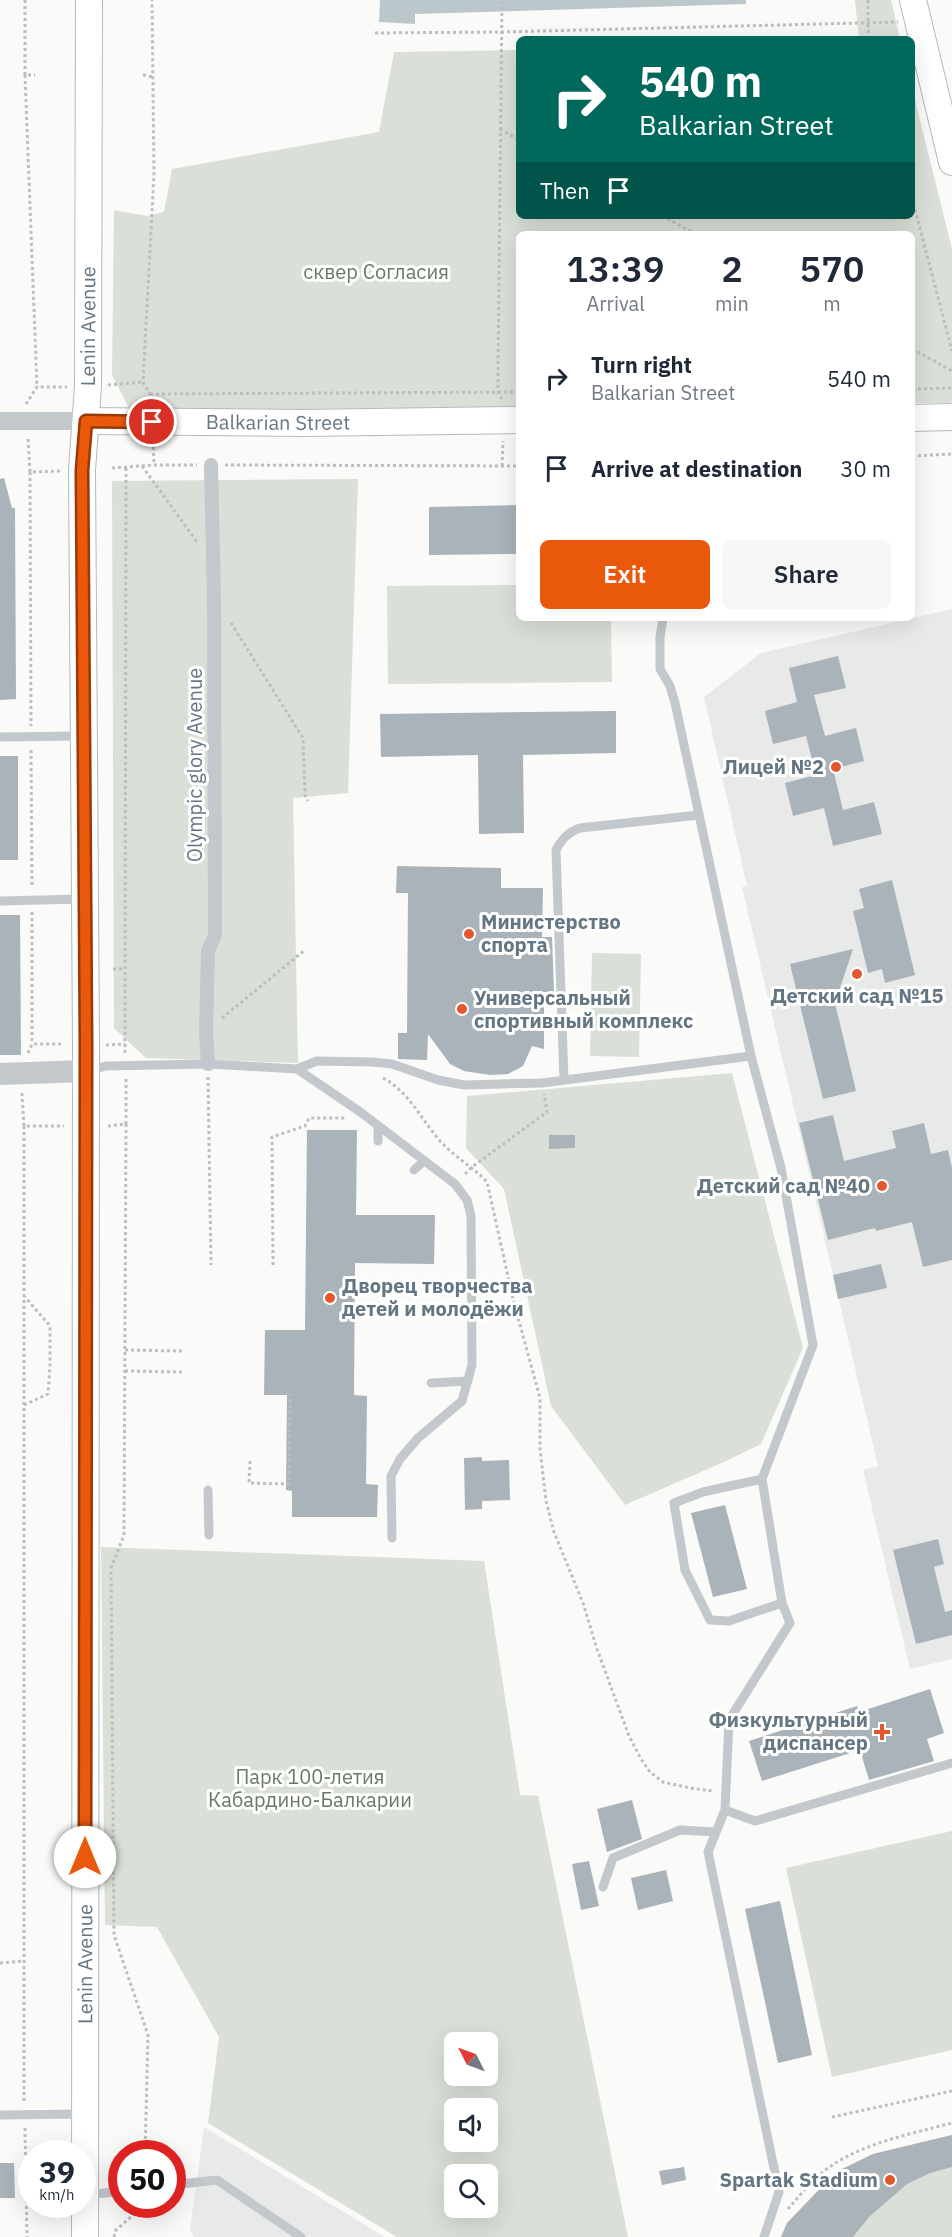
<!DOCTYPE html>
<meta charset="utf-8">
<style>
body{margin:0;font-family:"IBM Plex Sans",sans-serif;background:#f6f6f7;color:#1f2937;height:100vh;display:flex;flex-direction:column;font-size:22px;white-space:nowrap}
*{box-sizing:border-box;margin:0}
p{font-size:20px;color:#747a83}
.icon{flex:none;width:33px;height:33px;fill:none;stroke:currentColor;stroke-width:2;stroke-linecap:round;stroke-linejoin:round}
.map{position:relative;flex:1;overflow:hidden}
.panel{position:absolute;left:516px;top:231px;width:399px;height:390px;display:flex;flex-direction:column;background:#fff;border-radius:9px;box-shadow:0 6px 24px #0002}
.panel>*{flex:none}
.banner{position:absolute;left:516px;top:36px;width:399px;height:183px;border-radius:9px;box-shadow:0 6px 24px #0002;background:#00695c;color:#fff;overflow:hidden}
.needle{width:39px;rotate:312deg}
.fabs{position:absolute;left:444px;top:2032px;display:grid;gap:12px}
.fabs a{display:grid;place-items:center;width:54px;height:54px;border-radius:9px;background:#fff;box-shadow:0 6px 24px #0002;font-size:30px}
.speed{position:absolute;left:18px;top:2140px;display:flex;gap:12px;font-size:30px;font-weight:700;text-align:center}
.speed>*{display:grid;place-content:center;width:78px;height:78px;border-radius:50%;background:#fff;box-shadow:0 6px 24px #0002;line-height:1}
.speed small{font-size:15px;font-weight:400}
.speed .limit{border:9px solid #d22;background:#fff;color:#111}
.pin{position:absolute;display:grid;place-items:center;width:51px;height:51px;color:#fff;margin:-26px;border:3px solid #fff;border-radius:50%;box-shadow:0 2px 6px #0007}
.me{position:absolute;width:66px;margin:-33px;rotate:0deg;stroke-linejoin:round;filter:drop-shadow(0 0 4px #0008)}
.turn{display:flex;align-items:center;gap:21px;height:126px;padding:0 24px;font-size:27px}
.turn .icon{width:78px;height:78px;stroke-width:2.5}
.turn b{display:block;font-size:42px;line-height:51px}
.then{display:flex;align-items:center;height:57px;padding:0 24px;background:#0003;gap:12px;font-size:22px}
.eta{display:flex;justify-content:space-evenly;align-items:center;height:102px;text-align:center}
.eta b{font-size:36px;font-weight:600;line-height:42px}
.button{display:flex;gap:12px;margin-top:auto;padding:12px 24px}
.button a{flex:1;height:69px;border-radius:9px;background:#ea580c;color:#fff;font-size:24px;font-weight:600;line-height:69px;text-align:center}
.button a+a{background:#f6f6f7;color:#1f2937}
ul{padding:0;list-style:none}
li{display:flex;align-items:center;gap:18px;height:90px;padding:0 24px}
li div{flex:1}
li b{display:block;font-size:22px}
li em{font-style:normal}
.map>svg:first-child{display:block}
</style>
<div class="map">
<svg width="952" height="2237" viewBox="0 0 952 2237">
<rect width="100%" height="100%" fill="#fafaf8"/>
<path fill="#e8e9e9" d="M952,609V1659L910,1669L863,1470L878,1466L742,887L747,886L704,697L761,653Z
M204,2127L385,2237H194L190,2230Z"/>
<path fill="#dadfd7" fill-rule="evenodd" d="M855,0H891L900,39H859Z
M519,50V216H912V88L952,249V401L950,403H912V234H519V408L130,410L112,375L114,210L147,216L164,212L172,169L379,132L394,52Z
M358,479L348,793L293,798L298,1063L146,1058L114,1028L112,481Z
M519,585V618H611L612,682L388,684L387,586Z
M592,953L641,954L639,1057L590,1056Z
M732,1073L803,1348L761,1444L726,1461L625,1505L551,1406L504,1189L466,1148L467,1096Z
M101,1547L484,1561L520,1795L538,1796L628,2237H397L208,2123L219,2037L157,1927L105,1925ZM454,2043H488V2076H454ZM454,2109H488V2142H454ZM454,2175H488V2208H454Z
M952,1831V2050L832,2077L786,1868Z
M952,2135V2237H781L787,2223L836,2172L873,2154Z"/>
<path fill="#bbc7cb" d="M380,0H746V4L415,14V24L379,22Z"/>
<path fill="#aab3b9" d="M4,478L12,508H15L16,699L0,700V479Z
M519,505V554L429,555V507Z
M838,656L846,688L814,695L825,736L856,728L864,761L833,769L843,810L874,802L882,834L833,846L824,808L793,816L785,783L816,775L806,736L773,744L765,711L797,702L789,668Z
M616,711V753L523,755L524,833L479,834L478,755L381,757L380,714Z
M0,756H18V860H0Z
M397,866L501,868V888H543L542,937H552L554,993L544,992V1049L532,1046L523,1066L508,1074L490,1075L464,1071L450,1064L428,1034L427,1060L398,1059V1033H407L408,893H396Z
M892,880L915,975L885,983L882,969L868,973L853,911L864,908L859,889Z
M0,915H20L21,1055H0Z
M853,949L835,1003L856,1091L823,1099L790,964Z
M833,1115L844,1161L896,1148L892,1131L924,1123L931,1154L948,1150L952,1168V1260L923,1267L912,1222L876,1231L875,1228L828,1240L799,1123Z
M307,1130H357L356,1215H435L434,1264L355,1263L354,1395L367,1396L366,1484L378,1485L377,1517H292V1491L286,1490L287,1395H264L265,1330H305Z
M549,1135H575V1148L549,1149Z
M881,1264L887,1288L838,1299L833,1275Z
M482,1457V1461L509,1460L510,1500L482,1501V1509L465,1510L464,1458Z
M725,1505L747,1589L713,1597L691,1513Z
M938,1539L944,1564L934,1567L945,1612L952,1610V1635L916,1644L893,1550Z
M930,1689L944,1733L927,1739L934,1761L869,1780L860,1750L762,1781L749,1741L857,1706L859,1712Z
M632,1800L642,1839L607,1852L597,1809Z
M589,1861L599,1906L581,1910L572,1864Z
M666,1870L673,1901L638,1910L631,1878Z
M780,1901L812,2055L778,2063L745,1909Z
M952,2135V2167L930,2173L907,2184L869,2217L853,2237H781L787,2223L836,2172L873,2154Z
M0,2163H14L15,2198H0Z
M684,2167L686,2180L662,2185L659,2171Z"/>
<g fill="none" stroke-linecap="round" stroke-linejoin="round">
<defs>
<g id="secondary">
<path d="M913,0L952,162"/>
<path d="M912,418L952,417"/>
<path id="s1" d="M86,421L303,423L519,420"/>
<path id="s2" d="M85,2237L86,1044L82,470L88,386L89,0"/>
</g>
</defs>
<use href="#secondary" stroke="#b3babf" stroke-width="28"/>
<path stroke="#bbbfc2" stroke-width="3" stroke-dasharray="3 3" stroke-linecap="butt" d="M25,0V75H35
M868,0V29L870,39
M375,33L501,32L898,22
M25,75L37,387
M143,75L153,77
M500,129L519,140
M912,198L952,351
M662,216L696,234
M912,349L952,371
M108,385L143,382
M912,389L952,388
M150,394L519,392
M502,399L498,392V371L502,0
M151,401L150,394L143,382L154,174L152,0
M26,404L37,387H67
M28,439L30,472L62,471
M153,441L154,464
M912,456L952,454
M225,465L519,466
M142,466L197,542
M502,466L503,441
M112,468L154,465H197
M30,472L31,726
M231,623L303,738L305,795L308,801
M31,750L32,888
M32,912V1044
M113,969H125
M222,1018L305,950
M106,1045L125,1044
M28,1053L32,1044H63
M125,1053L126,467
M208,1077L211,1265
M383,1078C412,1093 424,1127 448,1149C461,1161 475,1169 487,1182L514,1303L540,1398V1448L546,1501L554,1532L583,1603L597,1649L629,1736L641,1759L650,1772L663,1782L690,1788L713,1791
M22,1093L24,1126H64
M126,1124L124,1535L111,1568L114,1935L148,2035L145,2154
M24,1126V2103
M108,1126L126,1124V1079
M465,1174L472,1167L547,1112L544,1094
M273,1265L272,1137L305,1126L309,1118H345
M125,1350L182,1351
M125,1371L182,1372
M24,1405L48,1394L50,1366V1326L25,1297
M250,1461L249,1483L289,1484L290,1395
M0,1963L24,1961
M832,2117L952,2091
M25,2128L27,2237
M788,2209C797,2199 806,2187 816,2178C851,2145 907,2135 952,2123
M114,2237L115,2231L139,2210L140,2205"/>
<path stroke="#c3c8cc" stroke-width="9" d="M663,618L660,637V669L670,686L675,703L751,1056L781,1168L813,1345L762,1479L782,1603L729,1621L710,1620L685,1570L674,1503L703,1492L762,1479
M0,737L82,736
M0,901L83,899
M297,1069L317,1061L372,1062L392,1064L438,1080L464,1085L542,1083L751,1056
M87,1071L106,1066L208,1064L297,1069L359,1111L455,1184L467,1200L471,1216L472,1365L462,1401L418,1438L400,1459L391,1476L392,1538
M564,1080L556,850C562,839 568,832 580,828L699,815
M378,1141V1126
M414,1170L424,1161
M431,1383L468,1381
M208,1490L209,1535
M725,1810L729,1720L790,1623L782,1603
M603,1887L613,1858L680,1830L716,1832
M0,2115L83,2114
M172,2185L217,2180L301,2237
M88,2195L122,2191
M764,2237L779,2192L708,1852L725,1810L755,1821L952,1763"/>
<path stroke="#c3c8cc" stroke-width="14" d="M208,1064L206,1030L208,951L215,935L214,598L211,465"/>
<path stroke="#c3c8cc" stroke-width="18" d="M0,421H86"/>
<path stroke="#c3c8cc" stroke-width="22" d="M0,1074L85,1071"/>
<use href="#secondary" stroke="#fff" stroke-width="26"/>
</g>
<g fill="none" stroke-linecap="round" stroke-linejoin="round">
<defs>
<path id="route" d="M85,1857L86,1044L82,470L86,421L152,422"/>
</defs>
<use href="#route" stroke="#983908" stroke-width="15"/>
<use href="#route" stroke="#ea580c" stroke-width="10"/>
</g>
<g fill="#e4572e" stroke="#fff" stroke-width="2">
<circle cx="836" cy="767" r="6"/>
<circle cx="469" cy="934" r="6"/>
<circle cx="857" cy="974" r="6"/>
<circle cx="462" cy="1009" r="6"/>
<circle cx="882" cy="1186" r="6"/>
<circle cx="330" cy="1298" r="6"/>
<path d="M879 1723h6v6h6v6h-6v6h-6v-6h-6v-6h6z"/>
<circle cx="890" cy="2180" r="6"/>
</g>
<g text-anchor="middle" stroke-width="6" stroke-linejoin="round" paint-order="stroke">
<g font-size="20" fill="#687a64" stroke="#fff">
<text x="376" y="279">сквер Согласия</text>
<text x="310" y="1784">Парк 100-летия<tspan x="310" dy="23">Кабардино-Балкарии</tspan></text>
</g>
<g font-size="20" fill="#657683" stroke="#fff">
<text dy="7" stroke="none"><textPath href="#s2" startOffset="1911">Lenin Avenue</textPath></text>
<text dy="7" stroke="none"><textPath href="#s1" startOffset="192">Balkarian Street</textPath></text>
<text transform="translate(195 765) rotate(-90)" y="7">Olympic glory Avenue</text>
<text dy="7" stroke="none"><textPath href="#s2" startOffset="273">Lenin Avenue</textPath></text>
</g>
<g font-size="20" font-weight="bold" fill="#657683" stroke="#fff" text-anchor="end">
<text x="824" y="774">Лицей №2</text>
<text x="481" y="929" text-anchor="start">Министерство<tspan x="481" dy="23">спорта</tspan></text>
<text x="857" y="1003" text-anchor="middle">Детский сад №15</text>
<text x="474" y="1005" text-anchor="start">Универсальный<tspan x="474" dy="23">спортивный комплекс</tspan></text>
<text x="870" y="1193">Детский сад №40</text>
<text x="342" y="1293" text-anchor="start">Дворец творчества<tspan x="342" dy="23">детей и молодёжи</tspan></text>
<text x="868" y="1727">Физкультурный<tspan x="868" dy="23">диспансер</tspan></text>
<text x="878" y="2187">Spartak Stadium</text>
</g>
</g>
</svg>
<div class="fabs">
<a><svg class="needle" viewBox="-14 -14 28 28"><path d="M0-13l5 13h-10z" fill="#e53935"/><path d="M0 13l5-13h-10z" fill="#747a83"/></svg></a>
<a><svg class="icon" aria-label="sound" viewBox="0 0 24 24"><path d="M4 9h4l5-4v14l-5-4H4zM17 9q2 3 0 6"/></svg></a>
<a><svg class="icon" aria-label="search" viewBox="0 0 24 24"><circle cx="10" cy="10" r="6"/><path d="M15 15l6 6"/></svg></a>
</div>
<div class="speed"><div>39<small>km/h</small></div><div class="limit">50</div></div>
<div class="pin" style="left:152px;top:422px;background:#d93025"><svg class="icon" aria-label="arrive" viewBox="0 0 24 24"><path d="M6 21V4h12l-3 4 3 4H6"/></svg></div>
<svg class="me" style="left:85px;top:1857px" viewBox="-20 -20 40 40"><circle r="19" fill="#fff"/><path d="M0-13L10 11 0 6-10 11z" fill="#ea580c"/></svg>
<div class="banner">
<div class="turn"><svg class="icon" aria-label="right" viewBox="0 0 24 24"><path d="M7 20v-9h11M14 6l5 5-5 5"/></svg><div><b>540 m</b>Balkarian Street</div></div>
<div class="then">Then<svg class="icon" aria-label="arrive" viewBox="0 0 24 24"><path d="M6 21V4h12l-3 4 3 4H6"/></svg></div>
</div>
<section class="panel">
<div class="eta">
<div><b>13:39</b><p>Arrival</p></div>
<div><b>2</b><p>min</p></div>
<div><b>570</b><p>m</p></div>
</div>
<ul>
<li><svg class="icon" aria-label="right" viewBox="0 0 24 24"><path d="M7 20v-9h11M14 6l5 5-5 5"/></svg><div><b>Turn right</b><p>Balkarian Street</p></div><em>540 m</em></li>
<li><svg class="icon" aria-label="arrive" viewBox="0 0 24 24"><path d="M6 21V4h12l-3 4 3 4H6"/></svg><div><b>Arrive at destination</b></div><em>30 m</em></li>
</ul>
<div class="button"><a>Exit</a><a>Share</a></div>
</section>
</div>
